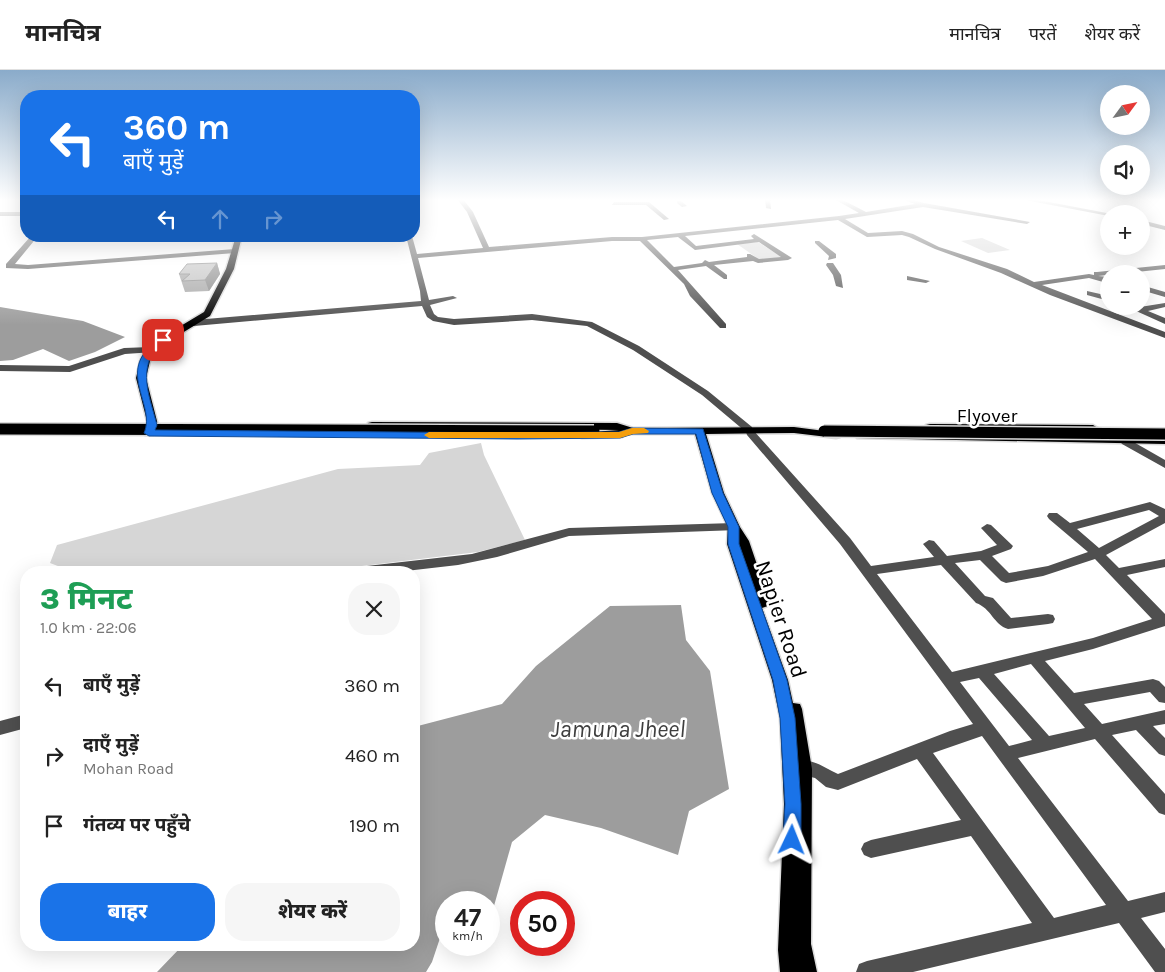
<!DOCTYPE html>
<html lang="hi">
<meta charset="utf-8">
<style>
body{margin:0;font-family:Karla,"Noto Sans Devanagari",sans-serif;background:#f6f6f6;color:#222;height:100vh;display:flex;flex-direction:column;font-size:19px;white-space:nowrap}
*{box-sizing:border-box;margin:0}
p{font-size:16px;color:#767676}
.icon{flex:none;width:28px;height:28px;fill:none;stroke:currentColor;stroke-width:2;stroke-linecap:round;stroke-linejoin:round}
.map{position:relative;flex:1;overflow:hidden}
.side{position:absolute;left:20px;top:496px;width:400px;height:385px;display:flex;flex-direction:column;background:#fff;border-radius:20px;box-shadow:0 5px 20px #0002}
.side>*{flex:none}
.banner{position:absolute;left:20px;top:20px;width:400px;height:152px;border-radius:20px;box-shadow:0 5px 20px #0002;background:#1a73e8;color:#fff;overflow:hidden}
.needle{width:32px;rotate:57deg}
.tools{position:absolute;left:1100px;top:15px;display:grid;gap:10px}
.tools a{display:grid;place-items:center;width:50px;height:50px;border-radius:50%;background:#fff;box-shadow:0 5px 20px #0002;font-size:25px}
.speed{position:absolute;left:435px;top:821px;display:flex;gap:10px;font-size:25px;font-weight:700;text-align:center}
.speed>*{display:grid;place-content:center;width:65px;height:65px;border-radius:50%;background:#fff;box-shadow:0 5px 20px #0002;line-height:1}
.speed small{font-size:12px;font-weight:400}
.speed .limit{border:8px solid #d22;background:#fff;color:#111}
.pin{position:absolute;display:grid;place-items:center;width:42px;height:42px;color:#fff;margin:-21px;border-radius:10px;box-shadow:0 2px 8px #0006}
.me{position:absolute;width:55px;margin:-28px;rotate:2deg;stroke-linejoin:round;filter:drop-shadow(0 0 4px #0008)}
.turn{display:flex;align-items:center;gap:18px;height:105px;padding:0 20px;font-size:22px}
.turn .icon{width:65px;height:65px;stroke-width:2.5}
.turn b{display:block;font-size:35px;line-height:42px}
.lanes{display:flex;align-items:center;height:48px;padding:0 20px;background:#0003;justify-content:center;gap:25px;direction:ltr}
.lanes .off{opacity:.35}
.round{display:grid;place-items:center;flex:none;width:52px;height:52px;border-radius:20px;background:#f6f6f6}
.summary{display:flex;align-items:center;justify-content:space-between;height:85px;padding:0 20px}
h1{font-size:30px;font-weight:800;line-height:38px;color:#1e9e55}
.cta{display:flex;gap:10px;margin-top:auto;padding:10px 20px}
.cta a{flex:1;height:58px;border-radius:20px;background:#1a73e8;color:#fff;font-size:20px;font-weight:800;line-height:58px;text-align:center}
.cta a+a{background:#f6f6f6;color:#222}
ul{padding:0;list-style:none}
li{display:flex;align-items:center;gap:15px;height:70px;padding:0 20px}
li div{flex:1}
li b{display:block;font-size:19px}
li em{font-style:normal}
header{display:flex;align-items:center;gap:30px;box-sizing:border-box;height:70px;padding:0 25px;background:#fff;border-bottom:1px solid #e0e0e0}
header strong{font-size:24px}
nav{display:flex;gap:28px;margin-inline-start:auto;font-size:18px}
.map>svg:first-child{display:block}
</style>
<header>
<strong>मानचित्र</strong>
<nav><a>मानचित्र</a><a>परतें</a><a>शेयर करें</a></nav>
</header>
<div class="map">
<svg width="1165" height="902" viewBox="0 0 1165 902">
<rect width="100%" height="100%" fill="#fff"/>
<path fill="#d6d6d6" d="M982,168L1010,180L988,183L961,171Z
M758,172L782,187L760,190L737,174Z
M481,373L484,385L525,470L478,482L337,499L333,502H64L63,498L50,493L57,475L338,399L420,395L429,383Z"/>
<path fill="#9d9d9d" d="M0,237L83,251L125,267L95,282L69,291L43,279L13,290L0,291Z
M681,535L686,570L710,601L729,719L689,741L678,785L601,758L545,745L512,772L492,843L489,844V832H446V857L443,859L432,892L426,902H157L183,875H414V657L502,634L536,596L610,536Z"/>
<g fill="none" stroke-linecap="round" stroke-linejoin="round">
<defs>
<path id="major" d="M236,166H242L234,199L210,246L156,279L150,291L146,308L158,355L153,365H145L144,363L148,355L136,308L140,291L149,275L204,242L226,199Z
M372,352L617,353L633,358L794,357L840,363L841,365L840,367L836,368L794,363L706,364L724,423L740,457L749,471L770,533L768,536L762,538L788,610L793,633L800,634L802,639L812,699L811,874L817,902H780L778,880L784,734L780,648L772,610L727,474L728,457L712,423L695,364H627L622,367L582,368L578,367L577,365L578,363L619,360L368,357L367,355L368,353Z
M930,354L1093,355L1098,358L1093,361L926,359L925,357L926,355Z
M861,363L1165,368V374L857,368L856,366L857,364Z"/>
</defs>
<use href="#major" stroke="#dbdbdb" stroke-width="3"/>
<path fill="#4f4f4f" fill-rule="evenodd" d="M457,129H463L473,142L489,177L612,167H642L839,146L859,143L834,129H841L866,142L915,134L901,129H910L924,133L1030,152L1027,154L923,137L845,149L868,163L902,161L913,164L939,177L1007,199L1034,212L1089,204L1094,205V202H1097L1165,195V199L1098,206L1109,207V211L1103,212L1089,208L1042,215L1165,262V268L1050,225L1001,203L935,179L909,167L902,165L867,167L838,150L685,166L696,176L754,169L751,166L754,164L792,188L788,190L758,193L753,191L714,195L727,205V209H724L706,196L678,200L726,254V258H720L690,226L684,214L640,171H612L418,188L429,230L453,226L457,228L430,235L434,244L438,247L454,249L532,244L592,252L639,276L708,321L752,357L753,360L850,468L871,496L934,487L923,474L929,470L934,471L947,486L981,481L997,475L981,458L987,454L991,455L1013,476L1011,479L992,486L1009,503L1048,496L1088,482L1049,449L1047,446L1049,443H1057L1070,453L1150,432L1165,439V453L1106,485L1119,498L1165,489V497L1127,505L1165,544V556L1093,579L1045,591L1074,623L1153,609L1159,611L1165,617V633L1159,632L1150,622L1084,634L1102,654L1165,640V654L1153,656L1165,668V686L1159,684L1136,660L1112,665L1165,724V745L1159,743L1095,669L1018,688L1128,831L1165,822V842L1141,848L1165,879V902H1155L1119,853L913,902H856L859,894L867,891L1032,853L971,766L871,788L864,785L861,779L864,773L871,770L961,750L917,689L838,720L826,717L815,708L791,702L788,697L791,692C808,685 823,697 838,704L950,661L973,654L840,474L747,365L746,362L702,325L633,280L587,256L532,250L454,255L433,251L427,247L422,236L194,256L190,253L194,250L421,231L420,221L406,166H412L417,184L483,178L467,142ZM678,167L695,180L759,172L781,187L759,189L750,184H747V187L709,192L705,190L702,193L674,197L647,170ZM1149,440L1159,446L1099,478L1077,459ZM1095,489L1152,549L1093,568L952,602L877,504L941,495L976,533C991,538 994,555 1008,559L1048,554L1053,553L1055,549L1053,545L1048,544L1011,548L993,528L985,526L955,493L980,490L1001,511L1006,513L1043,506ZM1031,594L1085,658L1049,666L994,604ZM979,608L1032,670L1009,676L960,612ZM982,666L1106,835L1054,848L933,683Z
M765,129L770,130L771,139L766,138Z
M1020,129H1033L1112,144H1109V146Z
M677,131H681L687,136L682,137L677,133Z
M614,132H649L669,149L664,150L646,135H612Z
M0,142H26V146H0Z
M1141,150L1165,156V160L1141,154Z
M31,166H38L15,194L28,195L235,179L238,181L235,183L28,199L6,198V194Z
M815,171H819L836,184V188L828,190L829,186L815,173Z
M827,193H833L841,205L843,218L836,216L833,205L826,195Z
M907,206L930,211L926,213L907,210Z
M1141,215L1165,222V227L1141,220Z
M1087,221L1109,226V231L1087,225Z
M1165,233V237L1148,241L1165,248V254L1125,236L1140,237Z
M151,277L154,278V282L125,284L70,302L0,301V295L69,296L124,278Z
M1118,359L1122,360L1130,370L1165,390V398L1122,374L1113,362Z
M734,453L740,457L738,460L569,466L497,487L458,495L397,502H351L353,499L358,497L472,484L569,458Z
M26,644V658L0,665V651Z"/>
<use href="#major" fill="#000" fill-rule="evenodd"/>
<defs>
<path id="major-bridge" d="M0,359L594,361
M824,361L1165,364"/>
</defs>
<use href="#major-bridge" stroke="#dbdbdb" stroke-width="14" stroke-linecap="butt"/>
<use href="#major-bridge" stroke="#000" stroke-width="11"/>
</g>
<path fill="#a4a4a4" d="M217,193L220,204L209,221L185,222L179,204Z"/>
<path fill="#868686" d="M217,193L220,204L209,221L205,210Z"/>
<path fill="#bfbfbf" stroke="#868686" d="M217,193L205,210L182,211L190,204H179L187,194Z"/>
<linearGradient id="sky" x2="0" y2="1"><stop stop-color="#8aabca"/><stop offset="0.51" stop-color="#fff"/><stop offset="1" stop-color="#fff" stop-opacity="0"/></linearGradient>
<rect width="1165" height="255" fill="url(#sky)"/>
<path fill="#1a73e8" stroke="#114b97" d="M161,269L167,270C164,274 158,276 155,280C138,303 151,331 157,355L155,360L517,363L619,362L632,358L703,359L723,423L739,457V474L787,610L795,648L801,734V770L798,776L792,779L786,776L783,770L785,734L780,648L773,610L728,474V457L712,423L696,364H633L620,368L517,369L149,366L144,363C157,334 112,298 161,269Z"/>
<path fill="#f59e0b" d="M644,358L649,361L648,363L633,364L620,368H429L424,365L429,362H619L632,358Z"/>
<g text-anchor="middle" stroke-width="5" stroke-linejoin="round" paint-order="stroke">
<g font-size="19" fill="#000" stroke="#fff">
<text x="987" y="352">Flyover</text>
</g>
<g font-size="22" fill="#000" stroke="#fff">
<text transform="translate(782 549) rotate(72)" y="8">Napier Road</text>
</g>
<g font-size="24" font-style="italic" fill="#3e3e3e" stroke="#fff">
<text x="618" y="667">Jamuna Jheel</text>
</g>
</g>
</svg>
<div class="tools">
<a><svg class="needle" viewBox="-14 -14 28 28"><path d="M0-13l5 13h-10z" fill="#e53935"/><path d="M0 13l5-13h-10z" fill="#767676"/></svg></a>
<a><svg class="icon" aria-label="sound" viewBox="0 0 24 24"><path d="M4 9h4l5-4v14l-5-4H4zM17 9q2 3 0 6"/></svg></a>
<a>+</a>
<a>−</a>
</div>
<div class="speed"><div>47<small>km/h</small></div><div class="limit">50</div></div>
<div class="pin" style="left:163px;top:270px;background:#d93025"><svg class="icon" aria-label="arrive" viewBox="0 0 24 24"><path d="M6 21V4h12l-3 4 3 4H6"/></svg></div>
<svg class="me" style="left:792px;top:770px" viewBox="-20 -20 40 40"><path d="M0-17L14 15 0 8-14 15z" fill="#1a73e8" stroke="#fff" stroke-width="4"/></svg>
<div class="banner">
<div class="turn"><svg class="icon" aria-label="left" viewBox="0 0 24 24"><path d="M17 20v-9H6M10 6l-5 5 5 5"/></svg><div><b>360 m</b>बाएँ मुड़ें</div></div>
<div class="lanes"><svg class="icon" aria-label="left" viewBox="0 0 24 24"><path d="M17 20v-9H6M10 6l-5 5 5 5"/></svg><svg class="icon off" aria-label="ahead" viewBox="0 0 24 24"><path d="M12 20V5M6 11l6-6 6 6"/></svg><svg class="icon off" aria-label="right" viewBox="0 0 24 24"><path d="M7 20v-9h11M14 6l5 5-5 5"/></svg></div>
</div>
<section class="side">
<div class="summary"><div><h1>3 मिनट</h1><p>1.0 km · 22:06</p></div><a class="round"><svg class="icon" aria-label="close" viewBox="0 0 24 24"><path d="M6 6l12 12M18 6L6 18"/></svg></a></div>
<ul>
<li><svg class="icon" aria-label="left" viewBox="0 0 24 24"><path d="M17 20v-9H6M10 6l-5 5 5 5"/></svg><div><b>बाएँ मुड़ें</b></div><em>360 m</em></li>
<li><svg class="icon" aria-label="right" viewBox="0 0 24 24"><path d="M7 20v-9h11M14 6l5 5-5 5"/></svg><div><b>दाएँ मुड़ें</b><p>Mohan Road</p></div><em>460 m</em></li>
<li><svg class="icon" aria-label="arrive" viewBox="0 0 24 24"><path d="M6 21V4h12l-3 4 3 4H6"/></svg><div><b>गंतव्य पर पहुँचे</b></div><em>190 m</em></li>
</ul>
<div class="cta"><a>बाहर</a><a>शेयर करें</a></div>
</section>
</div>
